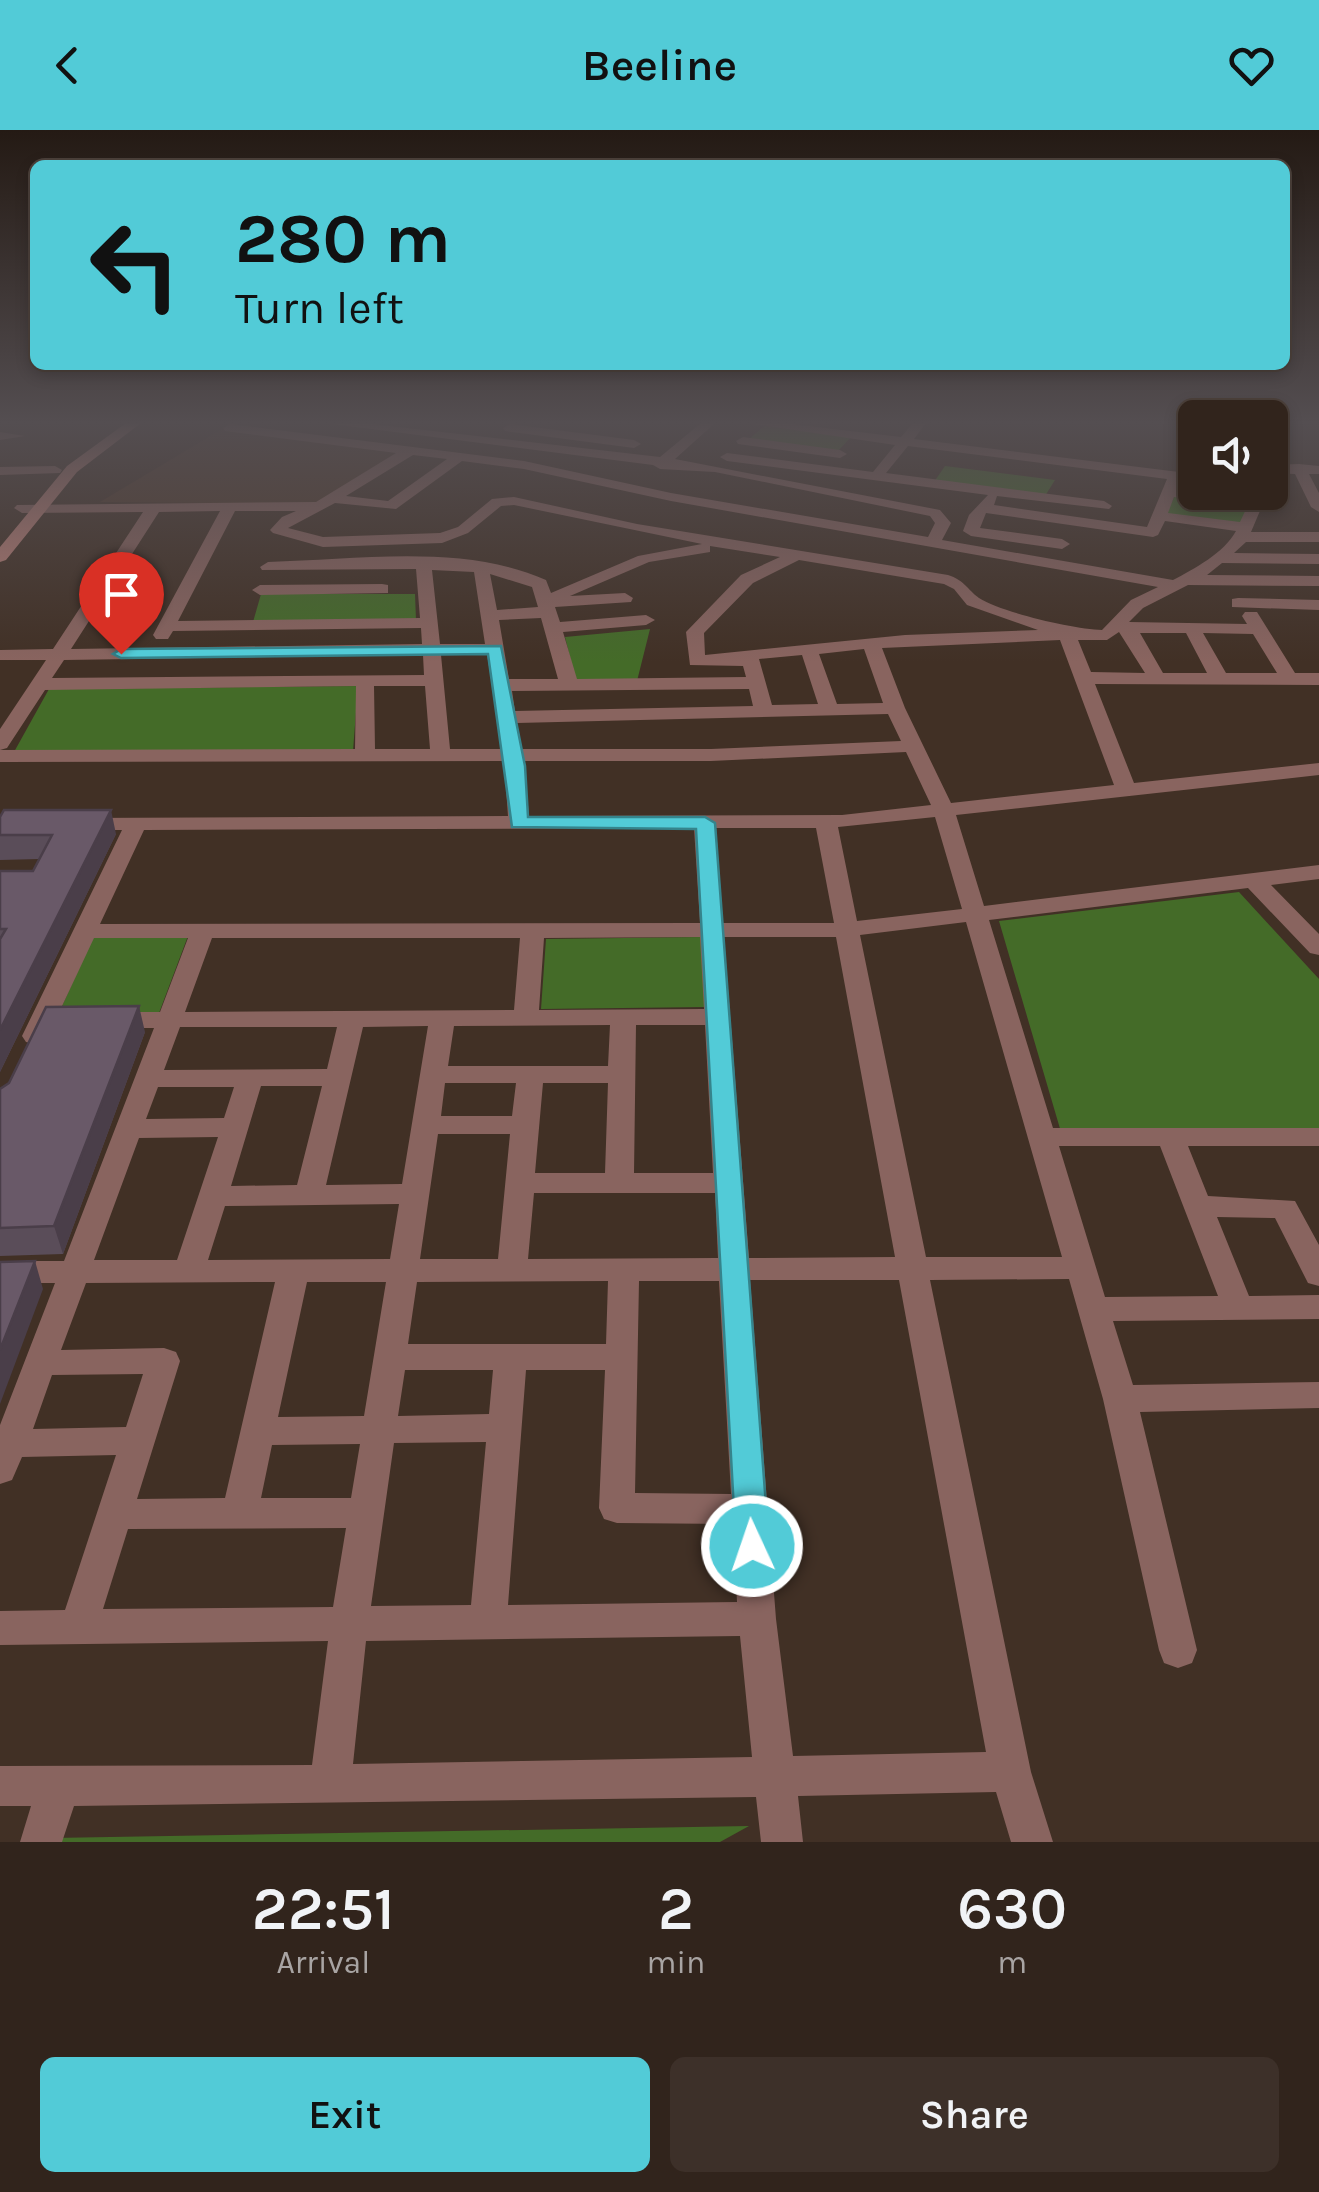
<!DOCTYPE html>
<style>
body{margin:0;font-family:Karla,sans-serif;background:#3d3029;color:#f1f3f6;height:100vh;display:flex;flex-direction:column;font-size:38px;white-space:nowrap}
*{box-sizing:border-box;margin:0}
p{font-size:32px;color:#a8a4a3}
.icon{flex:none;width:55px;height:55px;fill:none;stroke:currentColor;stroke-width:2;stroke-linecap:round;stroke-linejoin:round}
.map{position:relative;height:1712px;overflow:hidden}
.details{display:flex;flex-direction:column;background:#31241c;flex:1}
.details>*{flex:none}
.top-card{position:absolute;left:30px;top:30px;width:1260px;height:210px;border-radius:15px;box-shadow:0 5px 15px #0003,0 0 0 2px #4c413b;background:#52cbd7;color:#111;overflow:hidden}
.fabs{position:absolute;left:1178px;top:270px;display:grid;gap:20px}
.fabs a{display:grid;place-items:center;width:110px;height:110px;border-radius:15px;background:#31241c;box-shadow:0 5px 15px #0003,0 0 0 2px #4c413b;font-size:50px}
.pin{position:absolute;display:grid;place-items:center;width:85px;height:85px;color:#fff;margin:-102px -42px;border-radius:50% 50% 50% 0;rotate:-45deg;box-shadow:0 0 10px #0007}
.pin .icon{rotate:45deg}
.me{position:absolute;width:110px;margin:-55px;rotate:357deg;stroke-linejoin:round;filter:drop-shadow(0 0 8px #0008)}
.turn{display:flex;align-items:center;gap:35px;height:210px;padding:0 40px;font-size:45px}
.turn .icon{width:130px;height:130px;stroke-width:2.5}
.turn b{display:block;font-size:70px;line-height:85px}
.eta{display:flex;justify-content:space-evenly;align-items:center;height:170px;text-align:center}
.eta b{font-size:60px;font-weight:600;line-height:70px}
.primary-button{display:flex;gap:20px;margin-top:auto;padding:20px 40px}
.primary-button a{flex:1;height:115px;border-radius:15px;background:#52cbd7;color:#111;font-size:40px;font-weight:600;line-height:115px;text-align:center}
.primary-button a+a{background:#3d3029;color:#f1f3f6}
header{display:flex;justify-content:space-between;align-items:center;height:130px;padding:0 40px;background:#52cbd7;color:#111;font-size:45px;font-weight:600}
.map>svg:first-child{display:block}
</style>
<header><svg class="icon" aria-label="back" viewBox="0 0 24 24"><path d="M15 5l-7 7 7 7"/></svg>Beeline<svg class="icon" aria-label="heart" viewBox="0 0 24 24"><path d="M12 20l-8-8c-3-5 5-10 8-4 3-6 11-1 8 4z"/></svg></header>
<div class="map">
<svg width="1319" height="1712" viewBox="0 0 1319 1712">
<rect width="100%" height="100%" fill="#413025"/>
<path fill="#4f3829" d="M222,299L401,323L317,374L100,372Z"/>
<path fill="#446b28" d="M764,296L851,307L837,322L748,310Z
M945,336L1055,350L1045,366L934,352Z
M1175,365L1248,375L1241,395L1166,384Z
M261,464H415L416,490L253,492Z
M650,499L637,551L576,552L565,507Z
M358,556L353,621L14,622L49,559Z
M1239,762L1319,849V1003L1061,1002L999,791Z
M188,806L159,883L58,885L93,807Z
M701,807L706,877L541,879L546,809Z
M749,1696L720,1712H51L52,1708Z"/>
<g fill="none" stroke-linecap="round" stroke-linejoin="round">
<path fill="#89645f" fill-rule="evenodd" d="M324,293H363L660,327L701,293H715L675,329L940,380L951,393L942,410L1173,450C1194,439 1224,423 1236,401L1165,391L1158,405L1153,407L986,383L980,398L1062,409L1070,414L1062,419L971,406L963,401L969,385L988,365L727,331L720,327L727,323L873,342L895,315L746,293H783L901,307L913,293H926L914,309L1195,344V352L1180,351L1177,359L1251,369L1253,362H1268L1251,402H1319V412H1246L1234,423L1319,424V434L1222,433L1207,445L1319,446V456L1188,455L1143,478L1129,492L1247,494L1242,486L1245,482H1257L1295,543H1319V555L1095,554L1134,653L1319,633V645L956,685L984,776L1319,735V749L1271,755L1319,804V825L1310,823L1248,758L989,790L1053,998H1319V1016H1188L1208,1066L1295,1071L1319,1115V1156L1308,1153L1275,1088L1217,1087L1249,1166L1319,1165V1189L1113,1191L1133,1255L1319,1252V1278L1140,1282L1197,1520L1192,1533L1178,1538L1164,1533L1159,1520L1103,1269L1069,1149L930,1150L1031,1642L1053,1712H1011L996,1662L798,1666L803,1712H761L756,1667L74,1676L62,1712H20L31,1676H0V1636L312,1635L328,1511L0,1515V1481L65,1480L116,1325L22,1327L12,1350L0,1354V1295L55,1153H0V1131H64L154,898H112L99,890L112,882H160L188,808H94L48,906L35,914L26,912L22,906L122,700H80L69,694L80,688L508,686L504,631L0,632V599L46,530H0V520L53,519L143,382L22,383L14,378L17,375L316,372L396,323L225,301L223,298L230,294L524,331L671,363L928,407L935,393L930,386L715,342L660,339L653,335ZM908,316L1167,349L1147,397L994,375L997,366L1109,379L1112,376L1104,371L886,343ZM413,325L447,329L388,371L346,366ZM462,331L524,339L671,371L1158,457L1131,470L1102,500C1074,499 1003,483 979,468C967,459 964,450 948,445L637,394L514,367L492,369L458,397L440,403L323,407L288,398L335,373L396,379ZM1174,367L1247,377L1240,392L1168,383ZM514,375L702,414L638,426L551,463L546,450C463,413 357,430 268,432L260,437L262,440L416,439L420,488L178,491L235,381H296L282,387L270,400L273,403L323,417L442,413L468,403L501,376ZM220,381L153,505L156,509H168L173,501L421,498L422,514L71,519L159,382ZM710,416L780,427L741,445L686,502L690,535L743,536L746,547L577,549L563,502L646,495L655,490L646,485L560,492L555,477L631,472L633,468L625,463L570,466L649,432L710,422ZM799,430L944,454L954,459L967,475L1038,500L905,505L705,525L704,503L753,453ZM432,440L474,442L485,514H440ZM490,444L532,457L538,477L497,480ZM541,488L558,549H509L499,490ZM1119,502L1145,543L1091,542L1078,510H1107ZM1140,503H1186L1207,543H1163ZM1203,503L1253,504L1277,543H1226ZM1060,510L1114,655L951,673L905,578L882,518ZM864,519L883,573L837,574L819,524ZM487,524L502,619H450L441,525ZM423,525L424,545L52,548L64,530ZM802,525L818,574L772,575L759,529ZM356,556L355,619L0,620L7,618L45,560ZM374,556H425L430,619H375ZM749,559L753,576L515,581L512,561ZM888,584L901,611L711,619H522L517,593ZM906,622L931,675L842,685L529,686L524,631H711ZM935,687L962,779L857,791L838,697ZM694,698L700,793L100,794L144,700ZM716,698H816L834,793H723ZM966,792L1062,1127H926L860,805ZM700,807L704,879L539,880L544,808ZM724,807H836L895,1127L749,1128ZM212,808H520L514,880L185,882ZM610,895L608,936H448L454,896ZM636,895H705L713,1043H634ZM428,896L402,1054L326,1055L363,897ZM180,897H337L327,939L164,940ZM445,953H516L512,986H441ZM543,953H608L605,1043H535ZM261,956H322L297,1055L231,1056ZM158,957H234L224,988L146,989ZM438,1004H510L498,1129H420ZM218,1007L177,1130H94L139,1008ZM1059,1016H1160L1218,1166L1105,1167ZM534,1063H715L718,1128L528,1129ZM399,1074L390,1129L208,1130L225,1076ZM750,1150H899L986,1622L793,1626L776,1489ZM608,1151L606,1214H408L417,1152ZM639,1151H719L731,1364L635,1363ZM275,1152L225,1368L137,1369L180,1231L176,1222L164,1218L61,1220L86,1153ZM307,1152H386L364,1286L278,1287ZM405,1240H493L489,1284L398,1286ZM526,1240H605L599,1378L604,1389L617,1393L733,1394L737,1472L508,1475ZM143,1244L126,1297L33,1299L52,1245ZM486,1312L471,1475L371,1476L394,1313ZM360,1314L351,1368H261L272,1315ZM346,1398L333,1477L103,1479L128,1399ZM740,1506L752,1627L353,1634L366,1511Z
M1270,293H1283L1270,305Z
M510,294L634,310L641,314L634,318L505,301L503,298Z
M0,302L25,306L0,310Z
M743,307L840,320L847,324L840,328L738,314L736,311Z
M1299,334L1319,336V344H1309L1319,363V382L1311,377L1295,344L1270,343V335Z
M55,336L62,340L60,343L0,345V337Z
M382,454L388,455V463L260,465L252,460L260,455Z
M1238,468L1319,470V480L1232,477V469Z"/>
<path fill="#b87e76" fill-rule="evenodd" d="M126,293H141L77,342L6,430L0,432V417L67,336Z"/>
</g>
<path fill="#5a4d59" d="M0,687L116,704L0,942V741H33L39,729L0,730Z
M145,902L63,1124L0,1126V959Z"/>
<path fill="#4a3e49" d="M111,680L116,704L0,942V900Z
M139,876L145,902L63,1124L54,1096Z
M35,1131L43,1159L0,1274V1220Z"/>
<path fill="#695968" stroke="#4a3e49" stroke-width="2.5" d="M4,680H111L0,900V809L6,799H0V741H33L52,705H0V687Z
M139,876L54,1096L0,1098V959L9,953L46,877Z
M35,1131L0,1220V1132Z"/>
<linearGradient id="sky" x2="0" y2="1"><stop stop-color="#241a14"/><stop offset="0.55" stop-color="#544e51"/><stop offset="1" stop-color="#544e51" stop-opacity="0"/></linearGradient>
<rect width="1319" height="532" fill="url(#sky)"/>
<path fill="#52cbd7" stroke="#35848c" stroke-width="2.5" d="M501,516L525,636L528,687H705L715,693L769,1416L764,1426L752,1430L741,1426L736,1416L696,699L512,697L488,524L121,528L113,524L121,519Z"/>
</svg>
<div class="fabs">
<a><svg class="icon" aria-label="sound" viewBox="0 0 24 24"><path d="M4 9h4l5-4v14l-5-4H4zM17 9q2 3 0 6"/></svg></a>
</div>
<div class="pin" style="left:121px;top:524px;background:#d93025"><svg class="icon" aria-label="arrive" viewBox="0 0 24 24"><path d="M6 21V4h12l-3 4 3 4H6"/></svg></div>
<svg class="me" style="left:752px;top:1416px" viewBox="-20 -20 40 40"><circle r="17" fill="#52cbd7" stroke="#fff" stroke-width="3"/><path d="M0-11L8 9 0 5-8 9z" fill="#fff"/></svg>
<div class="top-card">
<div class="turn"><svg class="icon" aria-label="left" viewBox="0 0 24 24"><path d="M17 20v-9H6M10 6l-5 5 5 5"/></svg><div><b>280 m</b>Turn left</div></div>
</div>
</div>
<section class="details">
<div class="eta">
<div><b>22:51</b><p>Arrival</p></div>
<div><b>2</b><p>min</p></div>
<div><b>630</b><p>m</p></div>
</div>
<div class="primary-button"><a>Exit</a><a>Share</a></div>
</section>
